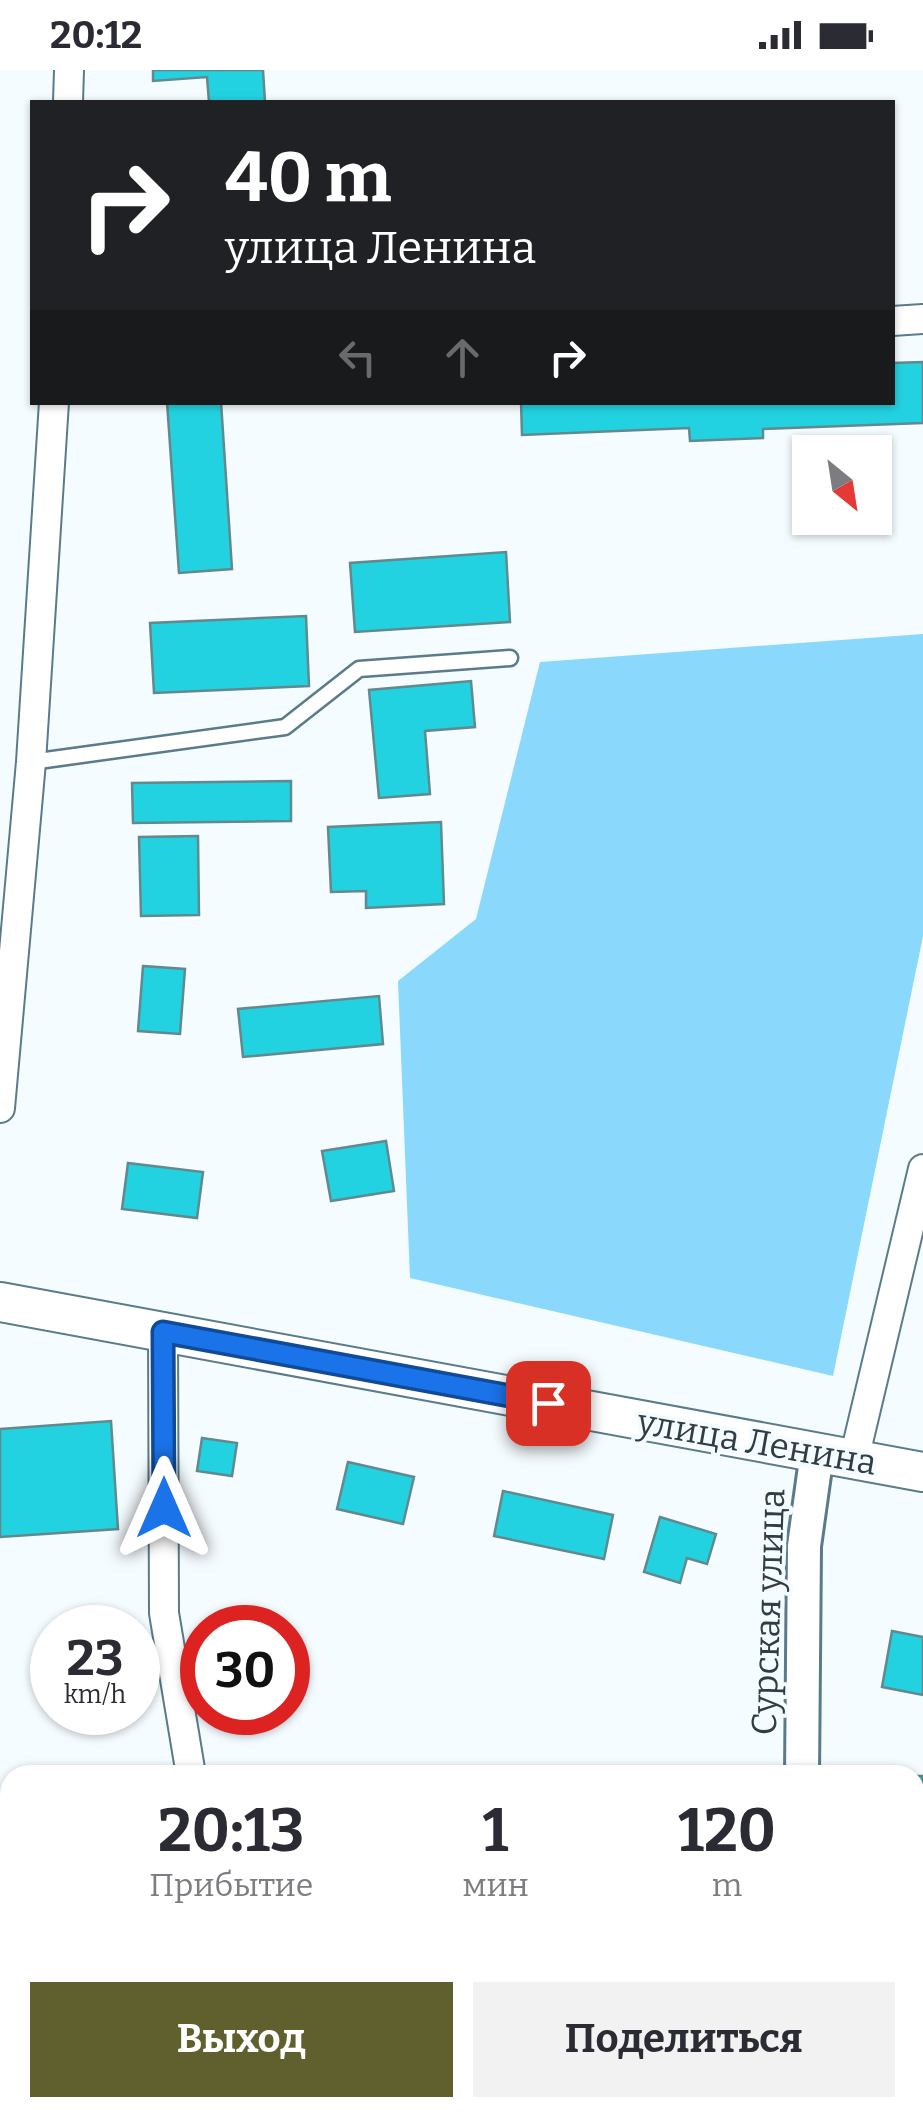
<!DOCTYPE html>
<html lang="ru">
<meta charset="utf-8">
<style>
body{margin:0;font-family:Bitter,serif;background:#f2f2f3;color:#2b2b33;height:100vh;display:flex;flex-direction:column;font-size:38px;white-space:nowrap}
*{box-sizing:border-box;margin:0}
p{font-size:32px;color:#7c7c81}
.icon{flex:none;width:55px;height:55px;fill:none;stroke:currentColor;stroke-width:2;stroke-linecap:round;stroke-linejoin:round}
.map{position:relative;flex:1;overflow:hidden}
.drawer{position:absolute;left:0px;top:1695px;width:925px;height:352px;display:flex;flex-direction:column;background:#fff;border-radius:30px 30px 0 0;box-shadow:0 2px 8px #0004}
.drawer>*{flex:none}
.hud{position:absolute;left:30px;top:30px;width:865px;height:305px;border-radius:0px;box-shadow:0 2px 8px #0004;background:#202124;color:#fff;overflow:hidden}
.needle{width:65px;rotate:150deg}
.tools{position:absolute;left:792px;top:365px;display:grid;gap:20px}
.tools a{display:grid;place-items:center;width:100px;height:100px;border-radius:0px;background:#fff;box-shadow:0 2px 8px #0004;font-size:50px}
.speed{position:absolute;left:30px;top:1535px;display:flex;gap:20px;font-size:50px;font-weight:700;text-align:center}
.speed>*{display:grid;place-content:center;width:130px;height:130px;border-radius:50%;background:#fff;box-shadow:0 2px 8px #0004;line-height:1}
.speed small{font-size:25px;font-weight:400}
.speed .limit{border:15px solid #d22;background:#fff;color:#111}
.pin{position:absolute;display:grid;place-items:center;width:85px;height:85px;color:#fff;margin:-42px;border-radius:20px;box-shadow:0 5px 15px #0006}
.me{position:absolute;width:110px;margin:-55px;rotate:0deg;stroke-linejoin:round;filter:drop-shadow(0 0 8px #0008)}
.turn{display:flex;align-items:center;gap:35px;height:210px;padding:0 30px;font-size:45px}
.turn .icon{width:130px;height:130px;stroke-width:2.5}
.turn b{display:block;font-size:70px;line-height:85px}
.lanes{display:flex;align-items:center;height:95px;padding:0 30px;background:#0003;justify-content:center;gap:50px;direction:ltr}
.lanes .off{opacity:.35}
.eta{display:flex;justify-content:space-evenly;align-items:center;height:170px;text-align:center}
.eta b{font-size:60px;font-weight:700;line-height:70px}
.button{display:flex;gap:20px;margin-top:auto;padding:20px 30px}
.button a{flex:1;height:115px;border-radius:0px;background:#5f602d;color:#fff;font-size:40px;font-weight:700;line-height:115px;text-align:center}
.button a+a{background:#f2f2f3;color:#2b2b33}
.status{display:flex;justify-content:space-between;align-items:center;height:70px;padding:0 50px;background:#fff;direction:ltr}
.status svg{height:28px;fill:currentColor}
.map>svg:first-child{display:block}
</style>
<div class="status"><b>20:12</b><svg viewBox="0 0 49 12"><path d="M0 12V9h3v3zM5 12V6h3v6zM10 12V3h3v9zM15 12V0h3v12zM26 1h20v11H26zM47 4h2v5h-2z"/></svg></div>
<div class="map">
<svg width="923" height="2047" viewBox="0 0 923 2047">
<rect width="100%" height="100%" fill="#f5fcff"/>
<path fill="#8ad8fb" d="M923,564V866L833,1306L410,1208L398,911L476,849L540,592Z"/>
<path fill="#23d2e0" stroke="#62898d" stroke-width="2.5" d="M153,0H263L265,32H209L207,7L153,11Z
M923,292V353L763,359V368L690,371L689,358L522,365L521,332H892V293Z
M167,332H221L232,499L179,503Z
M506,482L510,552L355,562L350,493Z
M306,546L309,616L154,623L150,553Z
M471,611L475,657L425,661L430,724L379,728L369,620Z
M291,711V751L133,753L132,713Z
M441,752L444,834L366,838V821L331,822L328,757Z
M198,766L199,845L141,846L139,767Z
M143,896L185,899L180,964L138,961Z
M379,926L383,974L243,987L238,939Z
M386,1071L394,1121L331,1131L322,1081Z
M128,1093L203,1102L197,1148L122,1139Z
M111,1351L118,1459L0,1467V1359Z
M202,1368L237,1373L232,1406L197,1401Z
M348,1392L414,1407L403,1454L337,1439Z
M503,1421L613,1445L604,1489L494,1466Z
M660,1447L716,1464L707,1494L687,1488L680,1513L644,1502Z
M103,1546L104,1558H62L61,1550Z
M892,1561L923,1567V1625L882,1617Z
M694,1697L695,1705H644V1698Z
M915,1706H923V1743H915Z
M915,1863H923V1912H915Z
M923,2003V2047H894L893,2038H915V2004Z"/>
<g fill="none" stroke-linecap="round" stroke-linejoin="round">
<defs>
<path id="service" d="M31,692L285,657L359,599L510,588
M210,2047L248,2040"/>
<path id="minor" d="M68,32L69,0
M892,251L923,249
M0,1038L31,692L54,332
M163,1262L164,1543L191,1705
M854,1389L923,1099
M247,2038L248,2047"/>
<path id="tertiary" d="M802,1705L804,1476L817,1383
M809,2038L810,2047"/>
<path id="secondary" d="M0,1232L923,1402"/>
</defs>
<use href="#service" stroke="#5a7b8a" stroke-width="19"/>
<use href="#minor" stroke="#5a7b8a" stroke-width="32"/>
<use href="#tertiary" stroke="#5a7b8a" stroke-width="38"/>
<use href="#secondary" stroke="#5a7b8a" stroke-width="42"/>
<use href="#service" stroke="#fff" stroke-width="14"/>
<use href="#minor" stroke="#fff" stroke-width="28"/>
<use href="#tertiary" stroke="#fff" stroke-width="32"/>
<use href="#secondary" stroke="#fff" stroke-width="38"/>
</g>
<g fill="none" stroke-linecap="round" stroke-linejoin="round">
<defs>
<path id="route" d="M164,1438L163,1262L548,1333"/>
</defs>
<use href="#route" stroke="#114b97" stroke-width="25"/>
<use href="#route" stroke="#1a73e8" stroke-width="18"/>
</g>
<g text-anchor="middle" stroke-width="8" stroke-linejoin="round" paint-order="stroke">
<g font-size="35" fill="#303e44" stroke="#f5fcff">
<text transform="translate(757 1372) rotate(10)" y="12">улица Ленина</text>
<text transform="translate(768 1542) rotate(-88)" y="12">Сурская улица</text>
</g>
</g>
</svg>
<div class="tools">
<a><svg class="needle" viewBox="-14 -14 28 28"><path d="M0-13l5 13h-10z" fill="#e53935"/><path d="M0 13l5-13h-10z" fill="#7c7c81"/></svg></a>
</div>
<div class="speed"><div>23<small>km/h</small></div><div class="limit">30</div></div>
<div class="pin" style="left:548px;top:1333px;background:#d93025"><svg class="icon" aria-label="arrive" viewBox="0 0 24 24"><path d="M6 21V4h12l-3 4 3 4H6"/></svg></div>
<svg class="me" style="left:164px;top:1438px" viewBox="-20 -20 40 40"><path d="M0-17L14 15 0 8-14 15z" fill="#1a73e8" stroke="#fff" stroke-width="4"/></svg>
<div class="hud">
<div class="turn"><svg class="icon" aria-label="right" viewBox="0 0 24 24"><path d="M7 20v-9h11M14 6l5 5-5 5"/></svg><div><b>40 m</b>улица Ленина</div></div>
<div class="lanes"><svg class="icon off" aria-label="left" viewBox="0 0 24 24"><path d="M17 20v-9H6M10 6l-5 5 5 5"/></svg><svg class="icon off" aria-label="ahead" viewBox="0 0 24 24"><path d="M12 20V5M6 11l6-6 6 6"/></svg><svg class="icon" aria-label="right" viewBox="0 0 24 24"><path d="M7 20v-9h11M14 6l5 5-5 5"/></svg></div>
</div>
<section class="drawer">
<div class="eta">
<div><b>20:13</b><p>Прибытие</p></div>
<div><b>1</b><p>мин</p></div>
<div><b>120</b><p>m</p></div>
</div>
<div class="button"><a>Выход</a><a>Поделиться</a></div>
</section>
</div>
